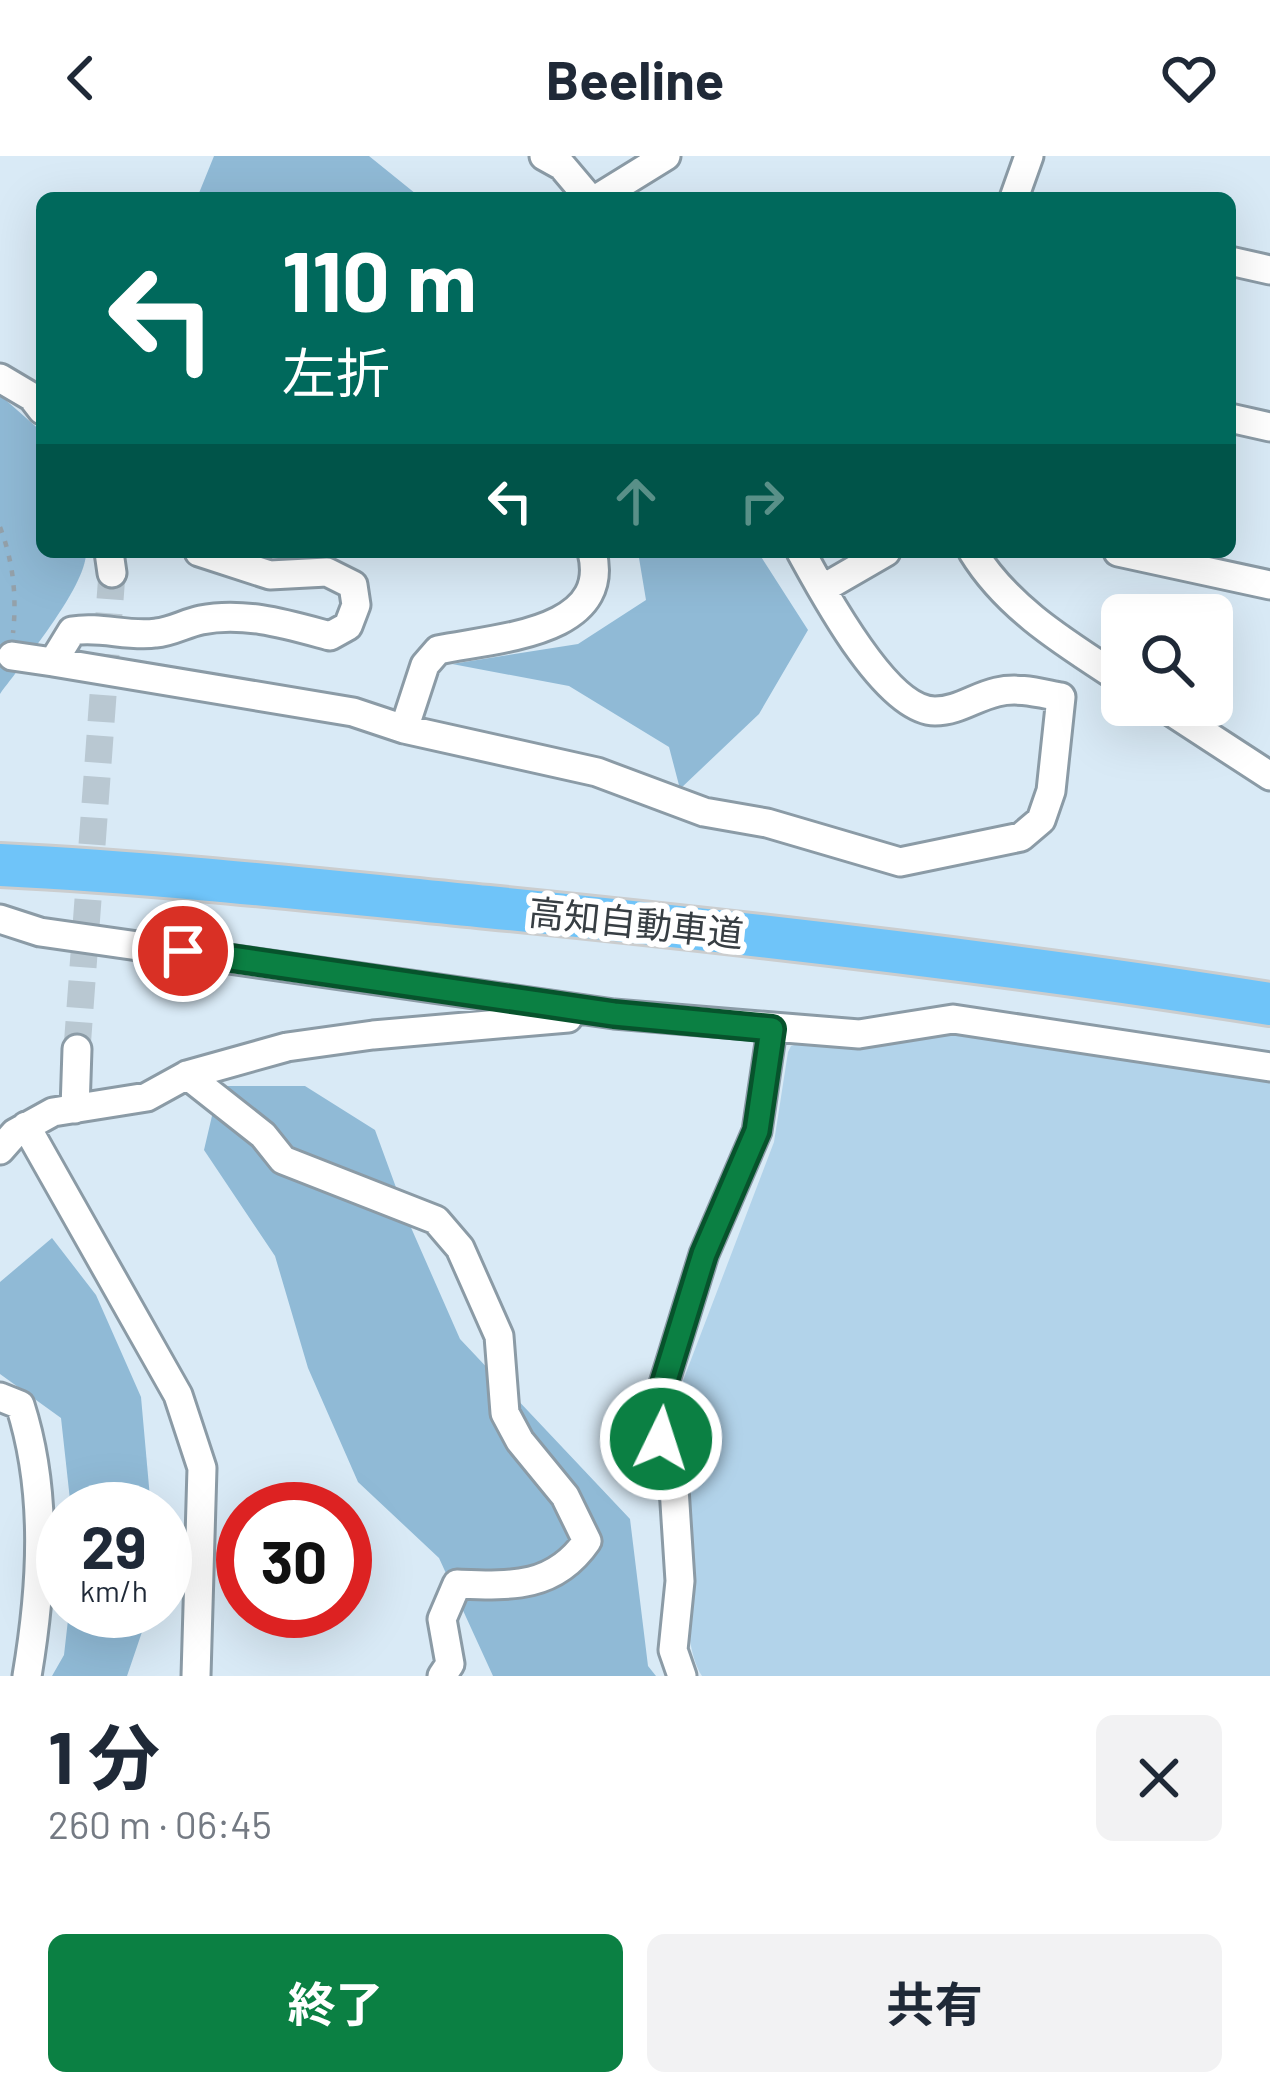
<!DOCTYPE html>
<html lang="ja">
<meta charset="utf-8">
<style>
body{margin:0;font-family:Barlow,"Noto Sans JP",sans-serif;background:#f2f2f3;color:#1f2937;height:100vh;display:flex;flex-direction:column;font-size:45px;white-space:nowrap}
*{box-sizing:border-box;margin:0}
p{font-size:39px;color:#747a83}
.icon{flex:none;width:66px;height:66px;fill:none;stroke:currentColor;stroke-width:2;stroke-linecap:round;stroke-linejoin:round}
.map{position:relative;height:1520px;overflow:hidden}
.sheet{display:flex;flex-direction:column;background:#fff;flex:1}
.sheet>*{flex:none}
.top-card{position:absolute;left:36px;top:36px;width:1200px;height:366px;border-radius:18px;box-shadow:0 12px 48px #0002;background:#00695c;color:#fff;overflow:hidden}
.fabs{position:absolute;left:1101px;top:438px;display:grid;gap:24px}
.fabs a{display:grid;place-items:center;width:132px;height:132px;border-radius:18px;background:#fff;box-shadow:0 12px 48px #0002;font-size:60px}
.speed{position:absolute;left:36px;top:1326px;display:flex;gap:24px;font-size:60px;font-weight:700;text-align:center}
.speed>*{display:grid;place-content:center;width:156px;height:156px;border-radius:50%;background:#fff;box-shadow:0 12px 48px #0002;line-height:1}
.speed small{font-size:30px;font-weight:400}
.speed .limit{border:18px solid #d22;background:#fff;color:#111}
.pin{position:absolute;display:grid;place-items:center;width:102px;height:102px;color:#fff;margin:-51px;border:6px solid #fff;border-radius:50%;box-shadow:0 3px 12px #0007}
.me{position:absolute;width:132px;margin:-66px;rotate:4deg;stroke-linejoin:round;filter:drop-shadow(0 0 9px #0008)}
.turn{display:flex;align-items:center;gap:42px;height:252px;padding:0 48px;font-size:54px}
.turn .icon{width:156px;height:156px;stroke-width:2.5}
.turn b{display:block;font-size:84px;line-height:102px}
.lanes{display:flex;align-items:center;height:114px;padding:0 48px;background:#0003;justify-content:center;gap:60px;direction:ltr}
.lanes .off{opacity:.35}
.round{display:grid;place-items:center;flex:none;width:126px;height:126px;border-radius:18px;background:#f2f2f3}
.head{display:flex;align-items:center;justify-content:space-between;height:204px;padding:0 48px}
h1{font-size:72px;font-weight:700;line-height:90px}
.primary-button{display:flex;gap:24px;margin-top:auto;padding:24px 48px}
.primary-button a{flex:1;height:138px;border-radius:18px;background:#0b8043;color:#fff;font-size:48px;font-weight:700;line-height:138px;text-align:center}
.primary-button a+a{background:#f2f2f3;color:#1f2937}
header{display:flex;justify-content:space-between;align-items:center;height:156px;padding:0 48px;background:#fff;font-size:54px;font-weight:700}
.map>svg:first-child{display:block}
</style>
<header><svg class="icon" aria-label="back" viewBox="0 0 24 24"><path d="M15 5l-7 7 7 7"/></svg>Beeline<svg class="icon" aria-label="heart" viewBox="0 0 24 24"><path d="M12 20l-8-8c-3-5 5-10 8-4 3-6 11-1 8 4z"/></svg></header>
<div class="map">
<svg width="1270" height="1520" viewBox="0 0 1270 1520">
<rect width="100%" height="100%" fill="#d9eaf6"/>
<path fill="#b2d3ea" d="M924,880H1001L1087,893L1136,907L1270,923V1520H702C678,1485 685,1365 691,1321L681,1319L668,1264L774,986L788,896L791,890L802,887L843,892Z"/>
<path fill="#90bad6" d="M214,0H369L421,42H197Z
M0,239L42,276V396H86C87,430 22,508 0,538Z
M638,396H758L808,474L759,558L680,633L669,591L569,530L452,508L578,488L646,444Z
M219,930H305L375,974L409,1067L460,1183L630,1363L648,1510L656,1520H493L439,1402L358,1326L308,1212L275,1100L204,994Z
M52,1082L96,1139L141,1241L151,1353H71L61,1262L0,1218V1126Z
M69,1455H145L144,1470L127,1520H52L64,1499Z"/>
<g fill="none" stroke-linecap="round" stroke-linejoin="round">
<path stroke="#b9c8d2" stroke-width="27" stroke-dasharray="27 14" stroke-linecap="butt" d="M77,893L112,417"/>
<defs>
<path id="minor" d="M544,0L562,10L589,42
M598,42L666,0
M1014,42L1029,0
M1230,105L1270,114
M0,222L32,241L42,254
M1230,262L1270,271
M109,396L112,417
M199,396L270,419L327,416L353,429L356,449L348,470L330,480C289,469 244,455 201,464C186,467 171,476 156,477C128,481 100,470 72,475L53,506L353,556L404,573L597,616L704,656L767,667L900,706L1021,681L1041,664L1051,635L1061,541C1039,537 1018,531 997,536C975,541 958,555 935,555C886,555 823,436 801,396
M973,396C1008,453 1067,488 1122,524
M1118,396L1270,429
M822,433L886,396
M12,500L53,506
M1161,549L1270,620
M404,573L425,509L438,494C494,482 613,478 592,396
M0,763L40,776L614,858L859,878L953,863L1270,911
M187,919L263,979L283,1004L436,1064L460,1092L499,1180L505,1257L520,1285L565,1340L587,1385C554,1433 510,1430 457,1428L442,1463L450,1508L442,1520
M75,953L77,893
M26,970L178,1239L202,1312L196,1520
M0,994L15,977L53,956L147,941L187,919L287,891L373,879L568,862
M0,1241L20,1249C48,1336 42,1431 27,1520
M682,1520L673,1494L680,1425L674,1332L654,1260L704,1098L757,975L772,873"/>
<path id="highway" d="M0,709C163,717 325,735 488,751C749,777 1010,807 1270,848"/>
</defs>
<use href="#minor" stroke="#8b9ba6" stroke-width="33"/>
<use href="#highway" stroke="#cbcdce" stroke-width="48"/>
<path stroke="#94a1aa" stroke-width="4.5" stroke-dasharray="6 9" stroke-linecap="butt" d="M0,371C13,405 17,440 13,477"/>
<use href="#minor" stroke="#fff" stroke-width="27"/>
<use href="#highway" stroke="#6fc4f9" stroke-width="42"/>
</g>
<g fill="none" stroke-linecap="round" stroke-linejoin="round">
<defs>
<path id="route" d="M183,795L614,858L772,873L757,975L704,1098L654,1260L661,1283"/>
</defs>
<use href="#route" stroke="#07532c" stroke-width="30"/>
<use href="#route" stroke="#0b8043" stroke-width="21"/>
</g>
<g text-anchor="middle" stroke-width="12" stroke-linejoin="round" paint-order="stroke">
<g font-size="36" fill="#373e43" stroke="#fff">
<text transform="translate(636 767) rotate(6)" y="13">高知自動車道</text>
</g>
</g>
</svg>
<div class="fabs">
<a><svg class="icon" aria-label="search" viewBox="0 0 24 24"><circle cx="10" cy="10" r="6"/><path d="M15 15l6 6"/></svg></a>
</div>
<div class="speed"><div>29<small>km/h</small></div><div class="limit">30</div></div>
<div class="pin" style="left:183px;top:795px;background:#d93025"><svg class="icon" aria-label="arrive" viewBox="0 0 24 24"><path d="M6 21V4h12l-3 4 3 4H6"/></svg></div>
<svg class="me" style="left:661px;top:1283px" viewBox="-20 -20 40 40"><circle r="17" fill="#0b8043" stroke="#fff" stroke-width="3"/><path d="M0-11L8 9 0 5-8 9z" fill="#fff"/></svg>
<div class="top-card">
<div class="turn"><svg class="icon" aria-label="left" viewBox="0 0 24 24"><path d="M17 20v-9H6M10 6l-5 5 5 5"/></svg><div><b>110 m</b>左折</div></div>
<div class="lanes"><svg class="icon" aria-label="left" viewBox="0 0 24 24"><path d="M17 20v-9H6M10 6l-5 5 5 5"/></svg><svg class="icon off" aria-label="ahead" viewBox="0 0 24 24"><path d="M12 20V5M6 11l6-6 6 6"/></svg><svg class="icon off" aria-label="right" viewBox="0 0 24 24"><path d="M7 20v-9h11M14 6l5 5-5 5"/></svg></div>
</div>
</div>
<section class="sheet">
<div class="head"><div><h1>1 分</h1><p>260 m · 06:45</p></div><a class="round"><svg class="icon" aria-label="close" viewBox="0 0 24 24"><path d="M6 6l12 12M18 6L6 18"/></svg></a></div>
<div class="primary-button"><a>終了</a><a>共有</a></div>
</section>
